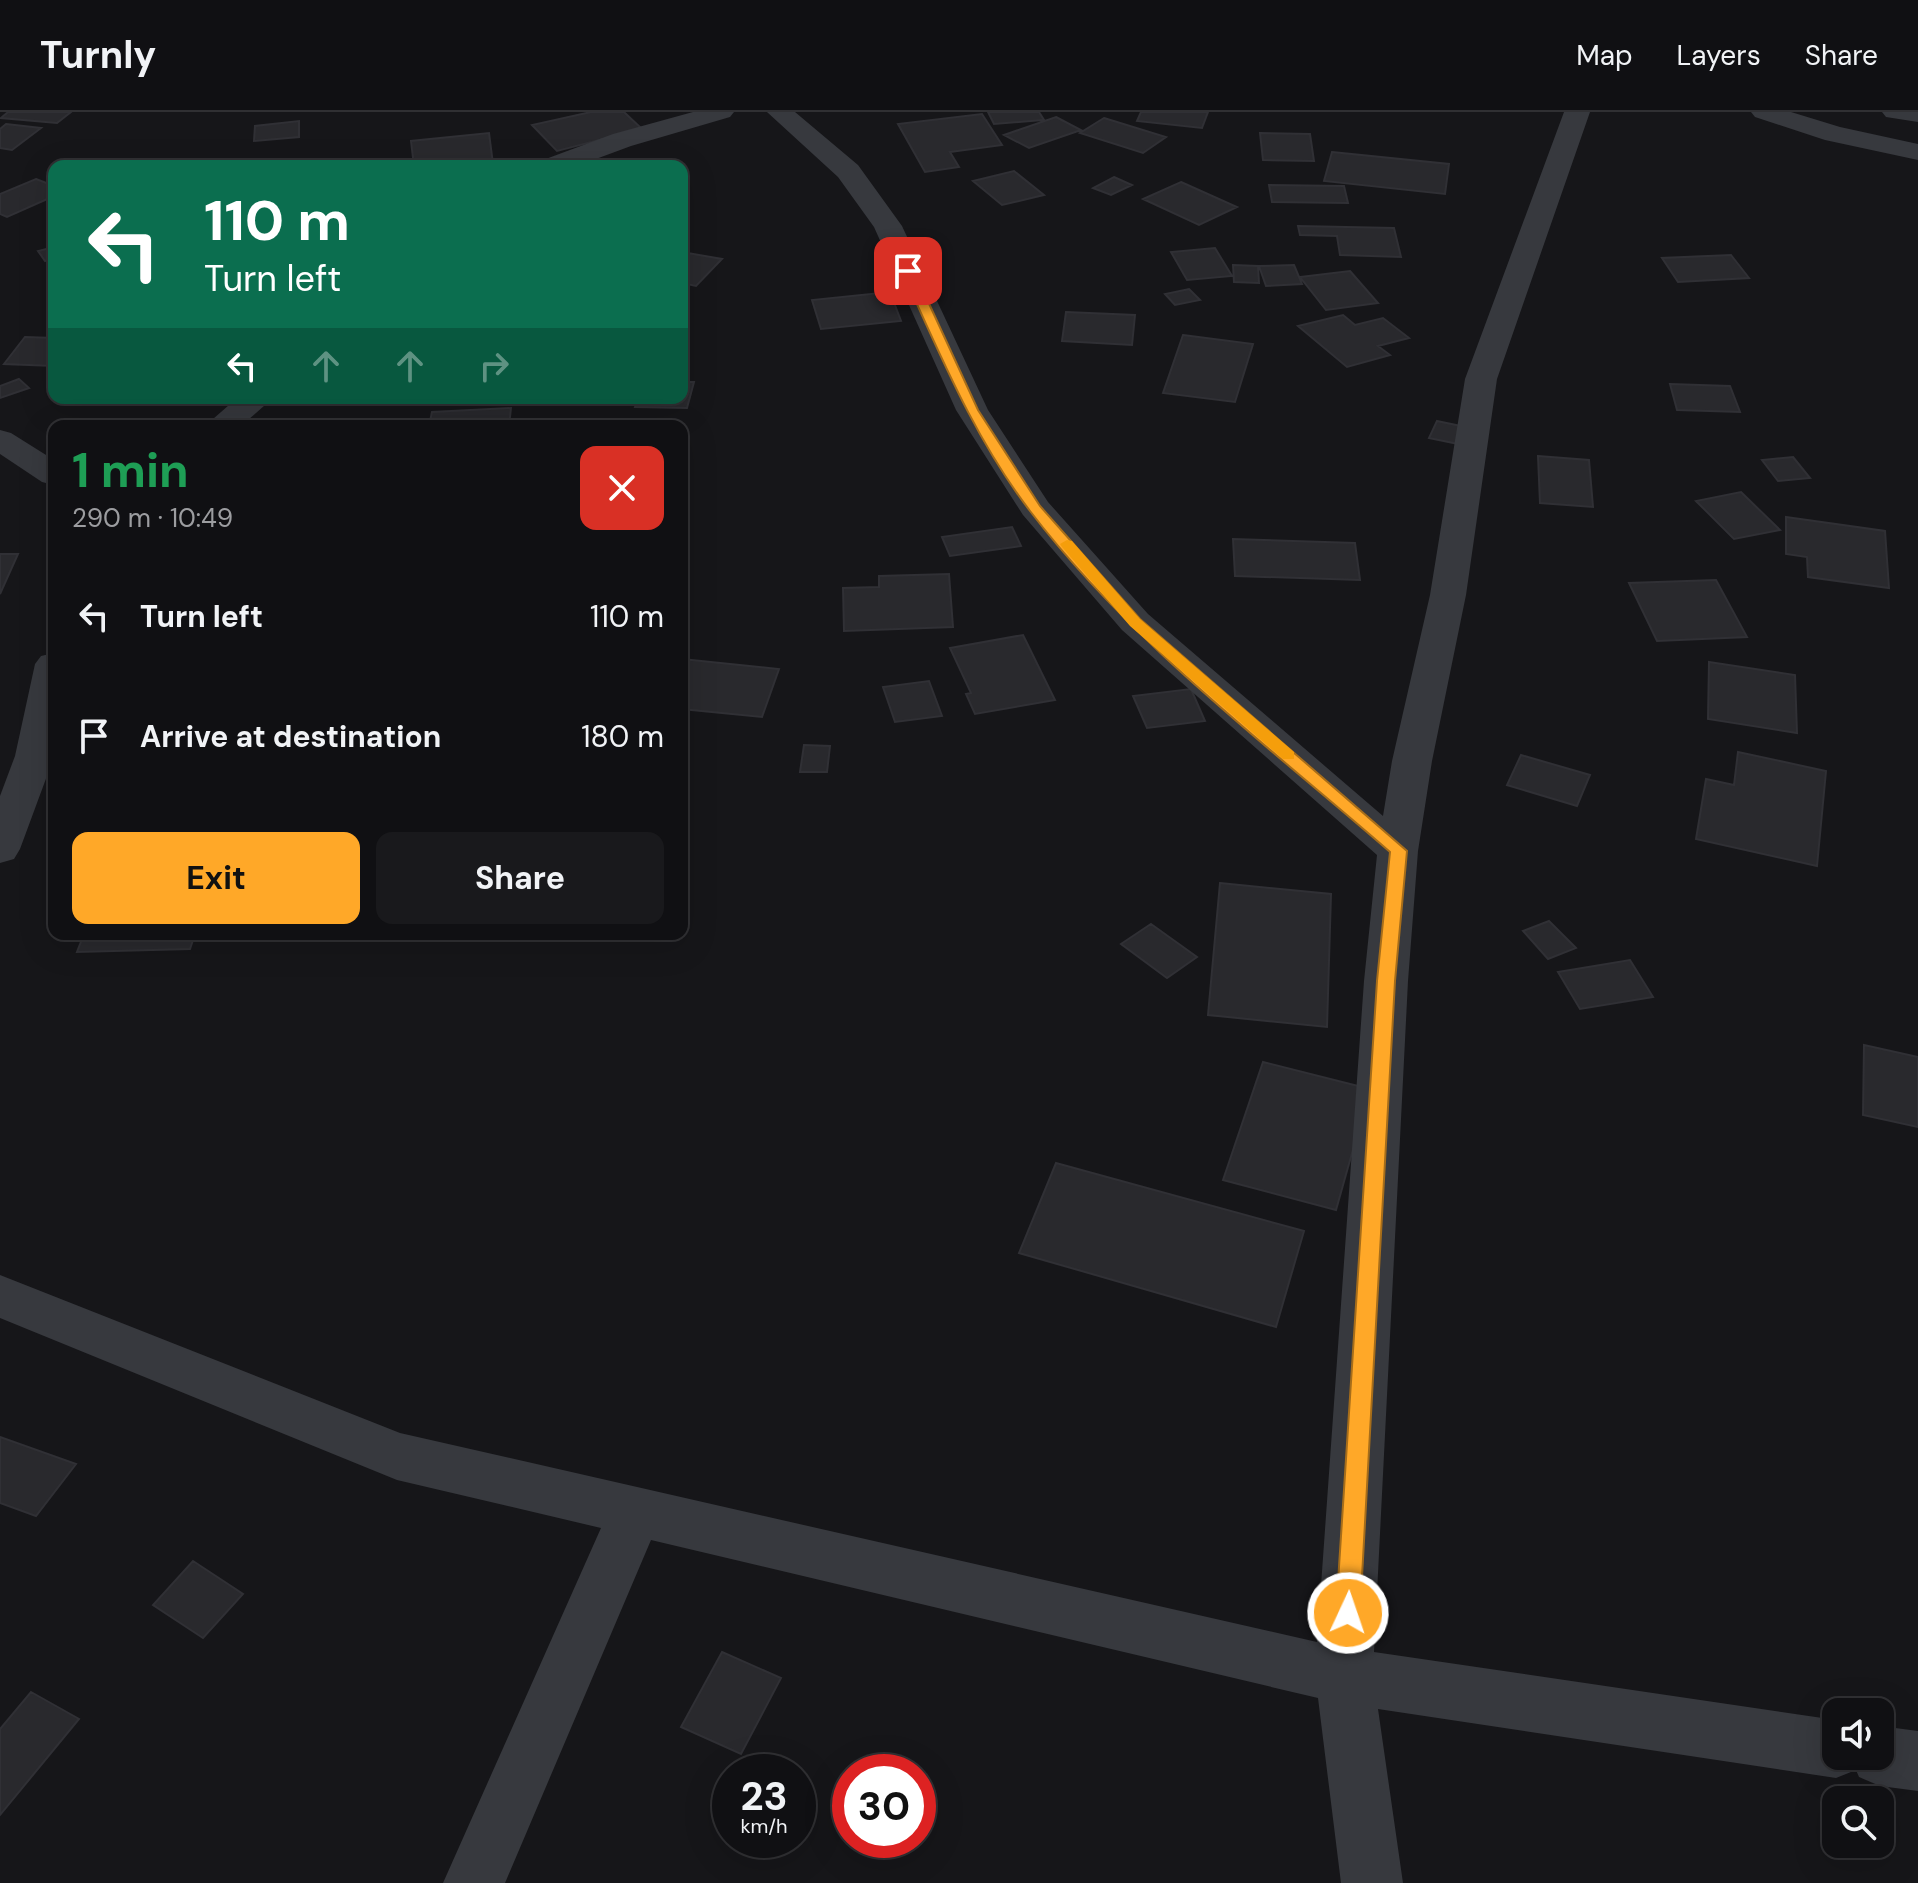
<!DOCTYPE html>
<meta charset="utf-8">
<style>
body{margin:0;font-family:"DM Sans",sans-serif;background:#19191c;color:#f1f3f6;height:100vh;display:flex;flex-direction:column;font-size:30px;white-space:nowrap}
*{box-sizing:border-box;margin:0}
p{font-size:26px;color:#9c9da0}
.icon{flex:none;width:44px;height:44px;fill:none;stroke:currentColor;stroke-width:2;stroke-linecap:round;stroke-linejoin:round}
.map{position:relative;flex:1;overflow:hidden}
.details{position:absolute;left:48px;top:308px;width:640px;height:520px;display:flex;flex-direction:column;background:#101013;border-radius:16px;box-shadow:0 8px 32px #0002,0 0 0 2px #303033}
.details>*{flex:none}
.hud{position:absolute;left:48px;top:48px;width:640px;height:244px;border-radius:16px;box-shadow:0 8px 32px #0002,0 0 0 2px #303033;background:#0b6e4f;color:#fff;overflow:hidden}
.fabs{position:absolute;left:1822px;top:1586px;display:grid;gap:16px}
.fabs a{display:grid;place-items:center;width:72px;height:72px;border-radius:16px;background:#101013;box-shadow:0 8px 32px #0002,0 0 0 2px #303033;font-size:40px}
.speed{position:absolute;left:712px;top:1642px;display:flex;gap:16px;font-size:40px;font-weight:700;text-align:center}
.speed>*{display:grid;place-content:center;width:104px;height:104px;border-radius:50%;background:#101013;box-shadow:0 8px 32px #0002,0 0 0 2px #303033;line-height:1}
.speed small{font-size:20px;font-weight:400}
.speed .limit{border:12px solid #d22;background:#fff;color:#111}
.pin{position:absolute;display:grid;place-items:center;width:68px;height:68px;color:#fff;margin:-34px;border-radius:16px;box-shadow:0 4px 12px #0006}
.me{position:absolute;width:88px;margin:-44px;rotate:3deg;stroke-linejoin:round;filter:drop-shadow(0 0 6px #0008)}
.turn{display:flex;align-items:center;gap:28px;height:168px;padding:0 24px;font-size:36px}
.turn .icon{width:104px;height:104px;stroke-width:2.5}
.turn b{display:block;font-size:56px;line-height:68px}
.lanes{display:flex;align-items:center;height:76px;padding:0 24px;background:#0003;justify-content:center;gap:40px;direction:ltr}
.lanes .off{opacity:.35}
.round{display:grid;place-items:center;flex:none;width:84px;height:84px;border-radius:16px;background:#19191c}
.overview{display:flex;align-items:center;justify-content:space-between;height:136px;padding:0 24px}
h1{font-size:48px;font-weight:700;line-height:60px;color:#1e9e55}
.cta{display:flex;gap:16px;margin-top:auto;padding:16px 24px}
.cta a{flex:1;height:92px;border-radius:16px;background:#ffa828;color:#111;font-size:32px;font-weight:700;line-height:92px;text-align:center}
.cta a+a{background:#19191c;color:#f1f3f6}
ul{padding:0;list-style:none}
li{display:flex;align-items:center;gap:24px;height:120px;padding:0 24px}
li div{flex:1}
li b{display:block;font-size:30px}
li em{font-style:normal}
header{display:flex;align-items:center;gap:48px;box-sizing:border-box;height:112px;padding:0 40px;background:#101013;border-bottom:2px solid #303033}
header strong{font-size:38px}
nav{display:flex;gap:44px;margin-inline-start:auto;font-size:28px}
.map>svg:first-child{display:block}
</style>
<header>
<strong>Turnly</strong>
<nav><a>Map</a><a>Layers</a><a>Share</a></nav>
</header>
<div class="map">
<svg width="1918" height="1771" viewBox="0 0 1918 1771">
<rect width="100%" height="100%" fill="#161619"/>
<path fill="#29292d" stroke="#303035" stroke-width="2" d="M8,0H71L57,11L1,6Z
M591,0H624L642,17L557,39L532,13Z
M988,0H1039L1044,8L994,12Z
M1141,0H1208L1202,16L1137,9Z
M982,2L1002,33L950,40L959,55L925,60L898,12Z
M1056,5L1081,18L1029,36L1004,23Z
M1104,6L1166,25L1143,41L1080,21Z
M299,9V25L254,29L255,14Z
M6,12L41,16L12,38L0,36V17Z
M489,21L493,52L414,54L411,29Z
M1260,21L1310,22L1314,49L1263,48Z
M1332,40L1449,52L1445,82L1324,69Z
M1014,59L1044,83L1002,93L973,69Z
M1114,65L1132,73L1111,83L1093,76Z
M36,67L54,74V84L7,105L0,102V82Z
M1181,70L1237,95L1199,113L1143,87Z
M1269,73L1344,74L1348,91L1272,90Z
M1298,114L1394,116L1401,145L1340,143L1337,124L1300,123Z
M54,135V146L45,149L38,139Z
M1215,136L1232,164L1187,168L1171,140Z
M682,140L722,147L696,174L682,171Z
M1731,143L1749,166L1678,170L1662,146Z
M1233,153L1258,154L1259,171L1234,170Z
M1294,153L1302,172L1266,174L1259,154Z
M1350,159L1378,191L1326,198L1300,165Z
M1189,177L1200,188L1175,193L1165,182Z
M890,180L901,209L821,217L812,188Z
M1066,200L1135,203L1132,233L1062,229Z
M1343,203L1355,213L1383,206L1409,226L1378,234L1390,243L1347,255L1298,214Z
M1183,223L1253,232L1235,290L1163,281Z
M25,225L54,226V254L4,252Z
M19,267L29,276L0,286V274Z
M682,270H694L687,296L635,295L638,286H682Z
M1670,272L1730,274L1740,300L1677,298Z
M511,296L509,314H429L432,300Z
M1437,309L1485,319L1478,336L1429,326Z
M1538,344L1589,348L1593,395L1540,391Z
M1793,345L1810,366L1778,369L1762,348Z
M1741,380L1780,418L1734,427L1696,389Z
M1786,405L1885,419L1889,476L1808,465L1807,445L1786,442Z
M1012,415L1021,434L950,444L942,425Z
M1233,427L1355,431L1360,468L1235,464Z
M0,442H18L0,482Z
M949,462L953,515L844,519L843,476L879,475V464Z
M1716,468L1747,525L1657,529L1629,471Z
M1023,523L1055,588L975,602L966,582L971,581L950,536Z
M682,547L779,557L762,605L682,597Z
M1709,550L1795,563L1797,621L1708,607Z
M929,569L942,604L895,610L883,575Z
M1191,577L1205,609L1147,616L1133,584Z
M804,633L830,634L827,660H800Z
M1738,640L1826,659L1817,754L1696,727L1706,667L1734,673Z
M1521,643L1590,663L1577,694L1507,673Z
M1220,771L1331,782L1327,915L1208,903Z
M1549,809L1576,836L1548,847L1523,819Z
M1151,812L1197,845L1167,866L1121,832Z
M84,822H195L190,837L77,840Z
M1630,848L1653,885L1580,897L1558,860Z
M1864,933L1918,945V1015L1863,1003Z
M1263,950L1370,977L1336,1098L1223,1068Z
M1056,1051L1304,1119L1276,1215L1019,1141Z
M0,1325L76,1352L36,1404L0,1391Z
M193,1449L243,1482L203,1526L153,1493Z
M722,1540L781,1566L741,1642L681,1615Z
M31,1580L79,1607L0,1703V1617Z"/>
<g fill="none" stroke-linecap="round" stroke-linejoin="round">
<path fill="#37393e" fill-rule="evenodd" d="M693,0H734L730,5L631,34L577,54H539L543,48L613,22Z
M767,0H795L858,53L902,114L988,298L1048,390L1148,502L1383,704L1392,649L1430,483L1465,267L1564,0H1590L1497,267L1466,483L1432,649L1418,739L1408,869L1374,1540L1836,1608V1644H1880V1614L1918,1619V1679L1880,1674L1859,1665L1856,1658L1836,1666L1378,1597L1403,1771H1341L1318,1586L651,1428L505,1771H443L601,1416L397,1368L0,1206V1163L400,1321L1317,1530L1364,869L1377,743L1122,518L1023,403L956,298L874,115L838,65Z
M1751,0H1791L1840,15L1918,32V48L1825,28L1755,5Z
M1882,0H1918V10L1886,5Z
M237,286H273L241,314H205Z
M0,318L11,321L54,348V373L42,370L0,342Z
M54,541V645L20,737L14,747L0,751V684L15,644L35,552L41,544Z"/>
</g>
<path fill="#ffa828" stroke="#a66d1a" stroke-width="2" d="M908,155L914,159L978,298L1040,394L1140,507L1407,739L1395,869L1360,1501L1356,1508L1348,1512L1340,1508L1336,1501L1377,869L1390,740C1266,632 1130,530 1030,399C974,326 940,242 902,159Z"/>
<path fill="#f59e0b" d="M1067,428L1072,429L1140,507L1294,640V647H1283L1130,514L1062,435L1060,432Z"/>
</svg>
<div class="fabs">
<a><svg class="icon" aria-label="sound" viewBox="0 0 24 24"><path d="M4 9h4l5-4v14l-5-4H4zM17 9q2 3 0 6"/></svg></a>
<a><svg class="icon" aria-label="search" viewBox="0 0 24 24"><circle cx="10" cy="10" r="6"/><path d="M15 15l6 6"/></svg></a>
</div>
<div class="speed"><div>23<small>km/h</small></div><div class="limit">30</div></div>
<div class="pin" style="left:908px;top:159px;background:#d93025"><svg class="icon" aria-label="arrive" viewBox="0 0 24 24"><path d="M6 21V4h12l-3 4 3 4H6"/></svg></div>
<svg class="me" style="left:1348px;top:1501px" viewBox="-20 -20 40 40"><circle r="17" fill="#ffa828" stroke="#fff" stroke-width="3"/><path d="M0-11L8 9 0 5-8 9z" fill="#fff"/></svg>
<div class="hud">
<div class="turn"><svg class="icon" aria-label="left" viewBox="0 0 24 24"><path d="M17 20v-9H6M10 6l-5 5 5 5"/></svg><div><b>110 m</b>Turn left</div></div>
<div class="lanes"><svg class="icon" aria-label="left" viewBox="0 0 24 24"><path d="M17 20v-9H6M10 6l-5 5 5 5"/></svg><svg class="icon off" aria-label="ahead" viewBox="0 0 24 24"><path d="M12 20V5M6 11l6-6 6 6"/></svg><svg class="icon off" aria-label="ahead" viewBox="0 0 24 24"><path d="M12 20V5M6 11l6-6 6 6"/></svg><svg class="icon off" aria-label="right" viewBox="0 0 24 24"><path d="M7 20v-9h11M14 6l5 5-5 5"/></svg></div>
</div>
<section class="details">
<div class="overview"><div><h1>1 min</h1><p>290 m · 10:49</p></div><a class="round" style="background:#d93025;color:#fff"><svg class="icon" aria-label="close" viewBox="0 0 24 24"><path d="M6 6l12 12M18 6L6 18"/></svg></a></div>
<ul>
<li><svg class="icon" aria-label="left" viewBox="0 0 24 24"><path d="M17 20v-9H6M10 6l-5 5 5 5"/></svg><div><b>Turn left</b></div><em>110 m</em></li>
<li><svg class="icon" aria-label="arrive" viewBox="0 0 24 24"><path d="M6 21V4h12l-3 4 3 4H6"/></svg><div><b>Arrive at destination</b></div><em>180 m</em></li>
</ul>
<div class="cta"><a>Exit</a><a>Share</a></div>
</section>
</div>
